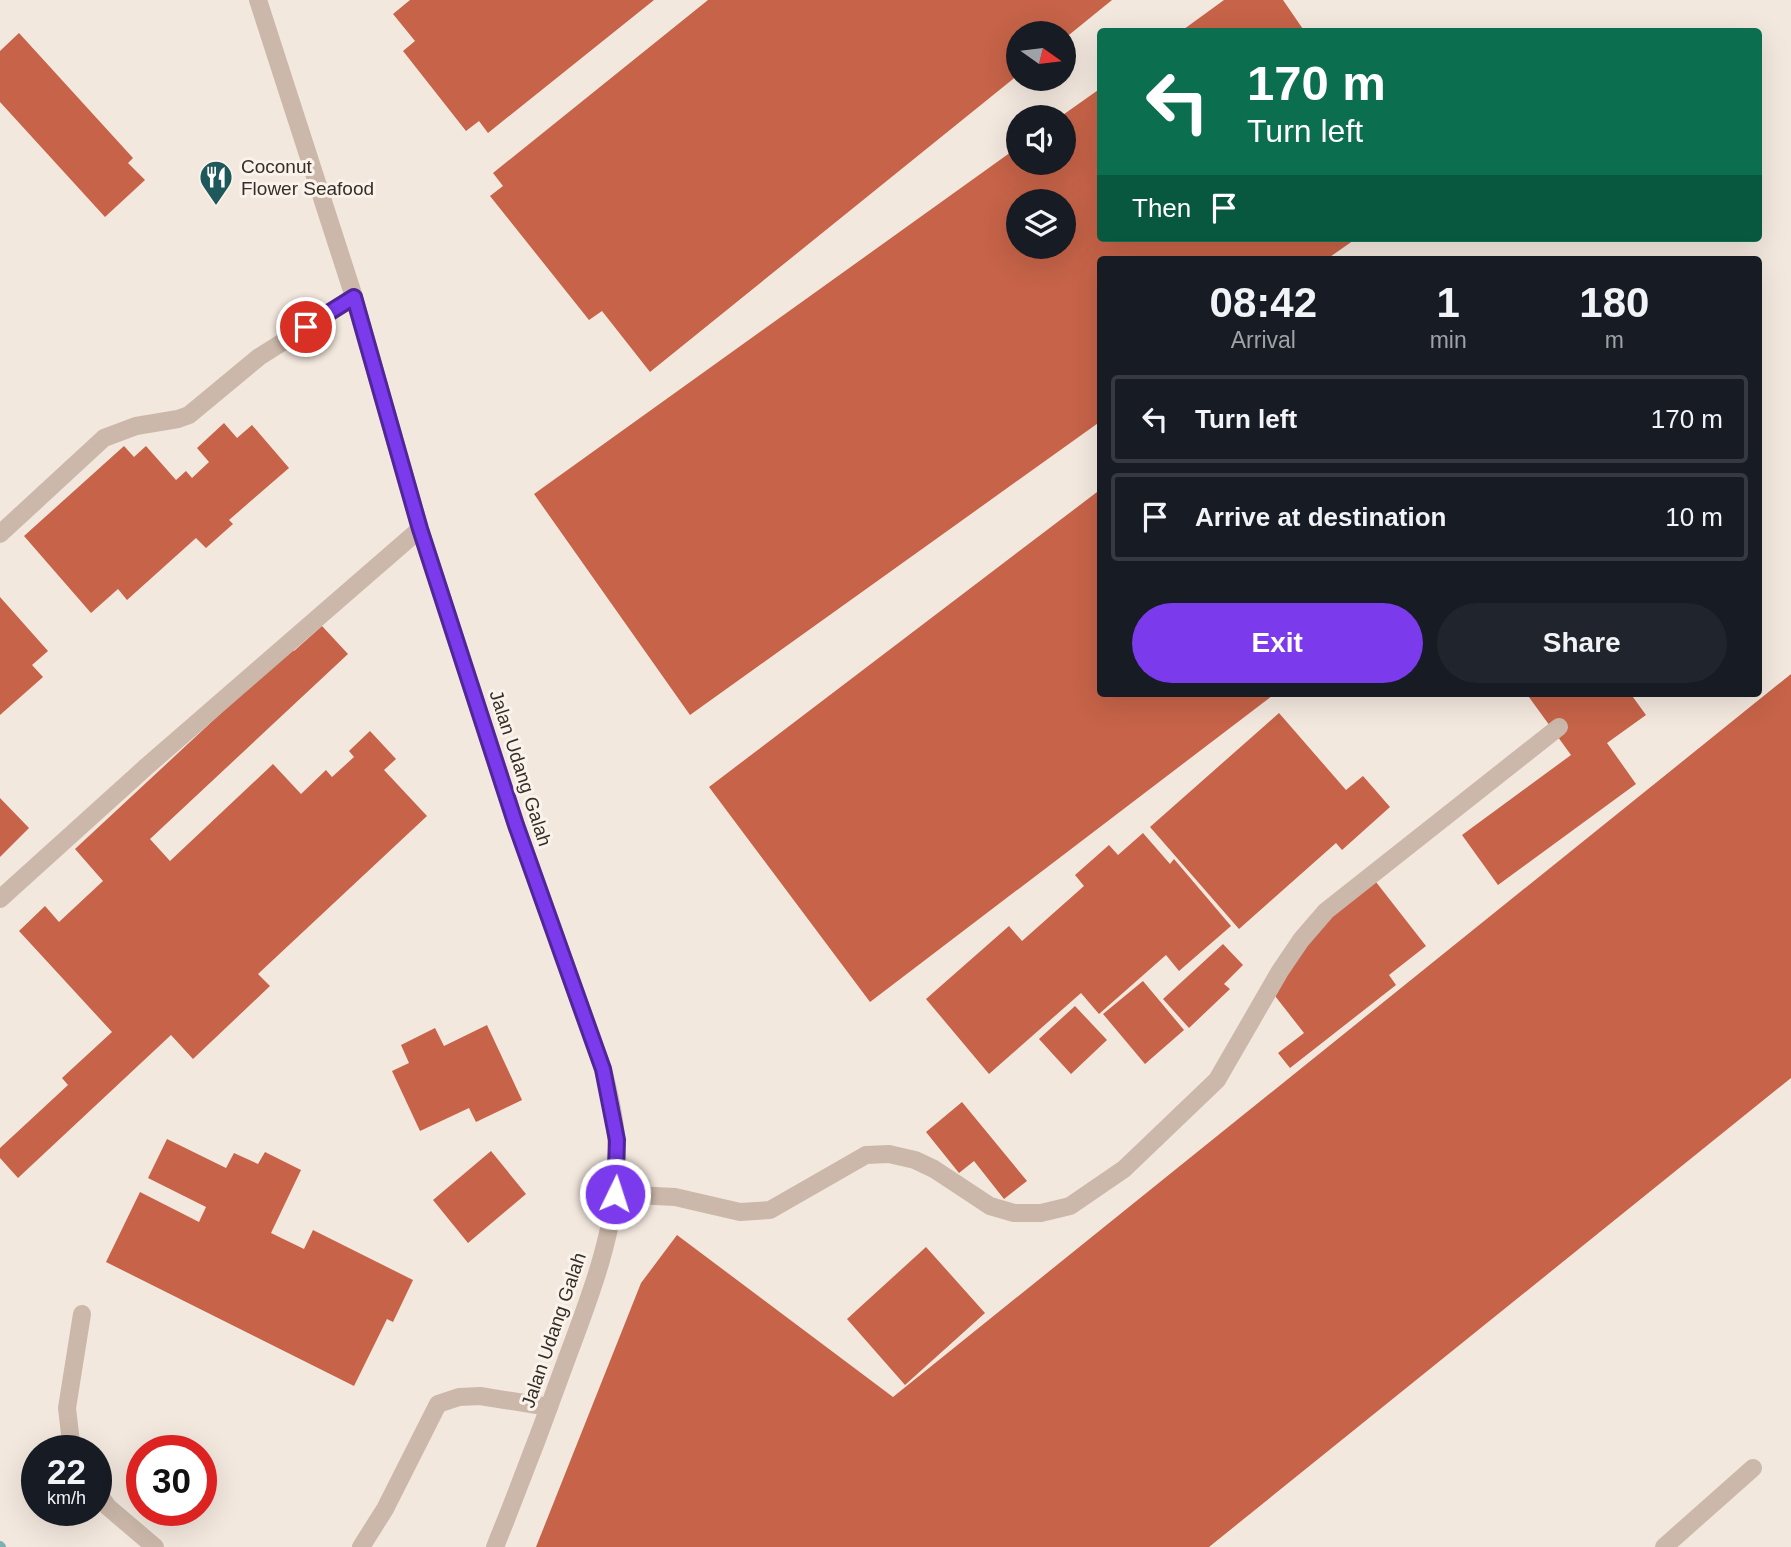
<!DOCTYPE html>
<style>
body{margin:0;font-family:Arial,sans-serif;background:#20242c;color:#f1f3f6;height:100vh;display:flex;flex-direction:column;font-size:26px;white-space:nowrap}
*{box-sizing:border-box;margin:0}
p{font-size:23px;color:#9ea1a6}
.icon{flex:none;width:38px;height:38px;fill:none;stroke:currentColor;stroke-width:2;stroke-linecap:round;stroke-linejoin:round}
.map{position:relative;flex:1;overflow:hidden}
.panel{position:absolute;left:1097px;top:256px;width:665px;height:441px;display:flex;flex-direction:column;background:#171b24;border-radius:7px;box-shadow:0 7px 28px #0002}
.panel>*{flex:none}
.guide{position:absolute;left:1097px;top:28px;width:665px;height:214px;border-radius:7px;box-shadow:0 7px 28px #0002;background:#0b6e4f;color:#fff;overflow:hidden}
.needle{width:46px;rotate:104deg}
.fabs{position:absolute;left:1006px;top:21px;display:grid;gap:14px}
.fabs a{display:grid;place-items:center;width:70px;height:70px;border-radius:50%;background:#171b24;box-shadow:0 7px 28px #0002;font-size:35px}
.speed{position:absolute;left:21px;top:1435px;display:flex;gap:14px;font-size:35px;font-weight:700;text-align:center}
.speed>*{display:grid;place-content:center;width:91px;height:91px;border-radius:50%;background:#171b24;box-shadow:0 7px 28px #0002;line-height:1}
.speed small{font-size:18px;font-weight:400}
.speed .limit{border:10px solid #d22;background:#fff;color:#111}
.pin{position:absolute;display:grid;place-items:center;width:60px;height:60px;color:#fff;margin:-30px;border:4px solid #fff;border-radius:50%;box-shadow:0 2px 7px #0007}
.me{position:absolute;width:77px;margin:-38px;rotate:4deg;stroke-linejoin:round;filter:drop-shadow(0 0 5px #0008)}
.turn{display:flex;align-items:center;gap:24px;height:147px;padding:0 35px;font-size:32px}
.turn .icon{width:91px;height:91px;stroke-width:2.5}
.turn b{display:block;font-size:49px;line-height:60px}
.then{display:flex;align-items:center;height:66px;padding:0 35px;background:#0003;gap:14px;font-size:26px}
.eta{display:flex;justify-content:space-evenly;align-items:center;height:119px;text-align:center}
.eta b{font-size:42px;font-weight:800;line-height:49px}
.action{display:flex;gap:14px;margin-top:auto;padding:14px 35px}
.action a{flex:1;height:80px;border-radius:42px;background:#7c3aed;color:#fff;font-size:28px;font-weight:800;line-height:80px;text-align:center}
.action a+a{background:#20242c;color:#f1f3f6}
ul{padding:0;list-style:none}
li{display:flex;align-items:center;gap:21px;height:88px;margin:0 14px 10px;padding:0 21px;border:4px solid #363941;border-radius:7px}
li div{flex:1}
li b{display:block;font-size:26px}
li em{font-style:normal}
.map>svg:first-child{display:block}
</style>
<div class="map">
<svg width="1791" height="1547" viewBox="0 0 1791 1547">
<rect width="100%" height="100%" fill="#f3e8de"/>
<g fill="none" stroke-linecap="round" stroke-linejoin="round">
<path stroke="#7db0b0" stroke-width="10" d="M0,1546L1,1547"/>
</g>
<path fill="#c66348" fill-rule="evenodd" d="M410,0H654L488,133L479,121L466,131L403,51L415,41L393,14Z
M708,0H1112L1064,39V33H1018V75L650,372L602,311L589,320L490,196L503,186L493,173Z
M1224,0H1283L1305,32H1180Z
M19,33L133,158L128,163L145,180L105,217L0,102V51Z
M1101,88V238H1357L1327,259H1101V421L690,715L534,494L1018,147V163H1064V117H1060ZM1018,201H1064V247H1018Z
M224,423L237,438L252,425L289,468L229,520L233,524L206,548L196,538L127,600L118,589L91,613L24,536L124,446L134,457L146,446L176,480L186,471L192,478L209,462L197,448Z
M1101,489V693H1276L870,1002L709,787Z
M0,597L48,651L32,665L43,677L0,715Z
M322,626L348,654L150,839L170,861L273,764L301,794L326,770L332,777L354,757L349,751L370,731L396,759L384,770L427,816L258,974L270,986L193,1059L171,1035L18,1178L0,1158V1148L68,1085L62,1078L112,1032L19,931L45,906L59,922L103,881L75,849L291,648L294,651Z
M1791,674V1078L1209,1547H536L641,1283L677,1235L893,1397Z
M1526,693H1630L1646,715L1607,743L1636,784L1498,885L1462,835L1571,755Z
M1279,713L1346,790L1363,776L1390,807L1342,850L1336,843L1239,929L1150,827Z
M0,798L29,828L0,857Z
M1143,833L1170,864L1174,859L1231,926L1179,971L1166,955L1099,1014L1081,993L989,1074L926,999L1009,926L1022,941L1084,886L1075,875L1109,845L1118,855Z
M1376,882L1426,946L1389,975L1396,985L1290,1068L1278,1053L1304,1033L1268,987L1287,952Z
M1223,944L1243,965L1224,984L1230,989L1189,1028L1163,999Z
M1143,981L1184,1030L1145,1064L1103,1014Z
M1075,1006L1107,1040L1071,1074L1039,1039Z
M487,1025L522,1100L476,1122L469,1108L420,1131L392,1071L409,1063L401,1045L435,1028L444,1046Z
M962,1102L1027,1181L1004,1199L974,1161L959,1173L926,1132Z
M167,1139L226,1168L234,1153L258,1164L265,1152L301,1170L271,1233L304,1249L313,1230L413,1280L393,1322L387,1319L354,1386L106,1262L140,1192L199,1222L206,1207L148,1178Z
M491,1151L526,1194L468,1243L433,1200Z
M926,1247L985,1313L905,1385L847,1319Z"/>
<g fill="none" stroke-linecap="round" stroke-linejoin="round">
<path stroke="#cbb8aa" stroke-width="18" d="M0,534L104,438L136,426L178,419L189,415L259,357L354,297
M0,899L146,767L420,529
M615,1194L675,1197L740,1212L770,1210L866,1155L889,1154L915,1160L934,1169L990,1206L1014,1213H1041L1070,1206L1124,1169L1217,1080L1280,971L1301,940L1326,911L1559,727
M72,1451L67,1408L82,1314
M96,1491L108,1507L155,1547
M361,1547L385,1509L438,1404L459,1397L480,1396L549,1407
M1664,1547L1753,1468"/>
<path stroke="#cbb8aa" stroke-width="18" d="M258,0L354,297L420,529L516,825L603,1069C611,1101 618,1131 617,1164C616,1230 590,1297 567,1358C544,1422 520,1485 495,1547"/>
</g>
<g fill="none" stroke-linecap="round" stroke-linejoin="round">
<defs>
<path id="route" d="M306,327L354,297L420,529L516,825L603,1069L617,1140L615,1194"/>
</defs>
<use href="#route" stroke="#51269a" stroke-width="18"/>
<use href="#route" stroke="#7c3aed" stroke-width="12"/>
</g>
<defs>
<symbol id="restaurant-pin" viewBox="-11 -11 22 30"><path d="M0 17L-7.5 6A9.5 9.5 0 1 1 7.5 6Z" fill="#1e585a" stroke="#faf3eb"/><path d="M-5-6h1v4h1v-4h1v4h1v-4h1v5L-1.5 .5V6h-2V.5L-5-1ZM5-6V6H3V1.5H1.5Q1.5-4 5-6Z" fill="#fff"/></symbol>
</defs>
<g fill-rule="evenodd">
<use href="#restaurant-pin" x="197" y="158" width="38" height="52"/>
</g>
<g text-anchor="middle" stroke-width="6" stroke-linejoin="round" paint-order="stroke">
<g font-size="19" fill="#382e29" stroke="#faf3eb" text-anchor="start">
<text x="241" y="173">Coconut<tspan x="241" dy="22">Flower Seafood</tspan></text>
</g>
<g font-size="19" fill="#382e29" stroke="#faf3eb">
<text transform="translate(521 768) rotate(72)" y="7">Jalan Udang Galah</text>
<text transform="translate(553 1330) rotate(-71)" y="7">Jalan Udang Galah</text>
</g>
</g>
</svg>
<div class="fabs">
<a><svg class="needle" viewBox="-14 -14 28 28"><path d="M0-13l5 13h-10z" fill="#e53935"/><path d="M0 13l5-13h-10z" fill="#9ea1a6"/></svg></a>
<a><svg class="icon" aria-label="sound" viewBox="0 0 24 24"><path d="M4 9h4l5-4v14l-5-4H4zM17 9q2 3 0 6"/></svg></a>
<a><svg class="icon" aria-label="layers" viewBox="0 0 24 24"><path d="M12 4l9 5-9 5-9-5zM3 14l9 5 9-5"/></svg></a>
</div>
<div class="speed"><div>22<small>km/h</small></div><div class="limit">30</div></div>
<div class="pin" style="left:306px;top:327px;background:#d93025"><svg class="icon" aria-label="arrive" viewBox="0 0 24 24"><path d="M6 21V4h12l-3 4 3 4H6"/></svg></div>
<svg class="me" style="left:615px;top:1194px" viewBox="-20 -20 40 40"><circle r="17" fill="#7c3aed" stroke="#fff" stroke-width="3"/><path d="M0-11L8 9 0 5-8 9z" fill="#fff"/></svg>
<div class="guide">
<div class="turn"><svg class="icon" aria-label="left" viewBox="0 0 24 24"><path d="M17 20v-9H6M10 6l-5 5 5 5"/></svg><div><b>170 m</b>Turn left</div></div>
<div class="then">Then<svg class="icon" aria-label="arrive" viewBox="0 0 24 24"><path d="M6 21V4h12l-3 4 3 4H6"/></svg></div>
</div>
<section class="panel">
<div class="eta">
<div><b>08:42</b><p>Arrival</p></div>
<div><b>1</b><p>min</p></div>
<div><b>180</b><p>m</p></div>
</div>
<ul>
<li><svg class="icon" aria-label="left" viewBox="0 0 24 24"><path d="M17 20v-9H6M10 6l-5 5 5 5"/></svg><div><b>Turn left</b></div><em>170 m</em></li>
<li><svg class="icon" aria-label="arrive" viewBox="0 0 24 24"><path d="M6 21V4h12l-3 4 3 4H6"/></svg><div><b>Arrive at destination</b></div><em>10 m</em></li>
</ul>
<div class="action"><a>Exit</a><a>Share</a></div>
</section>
</div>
